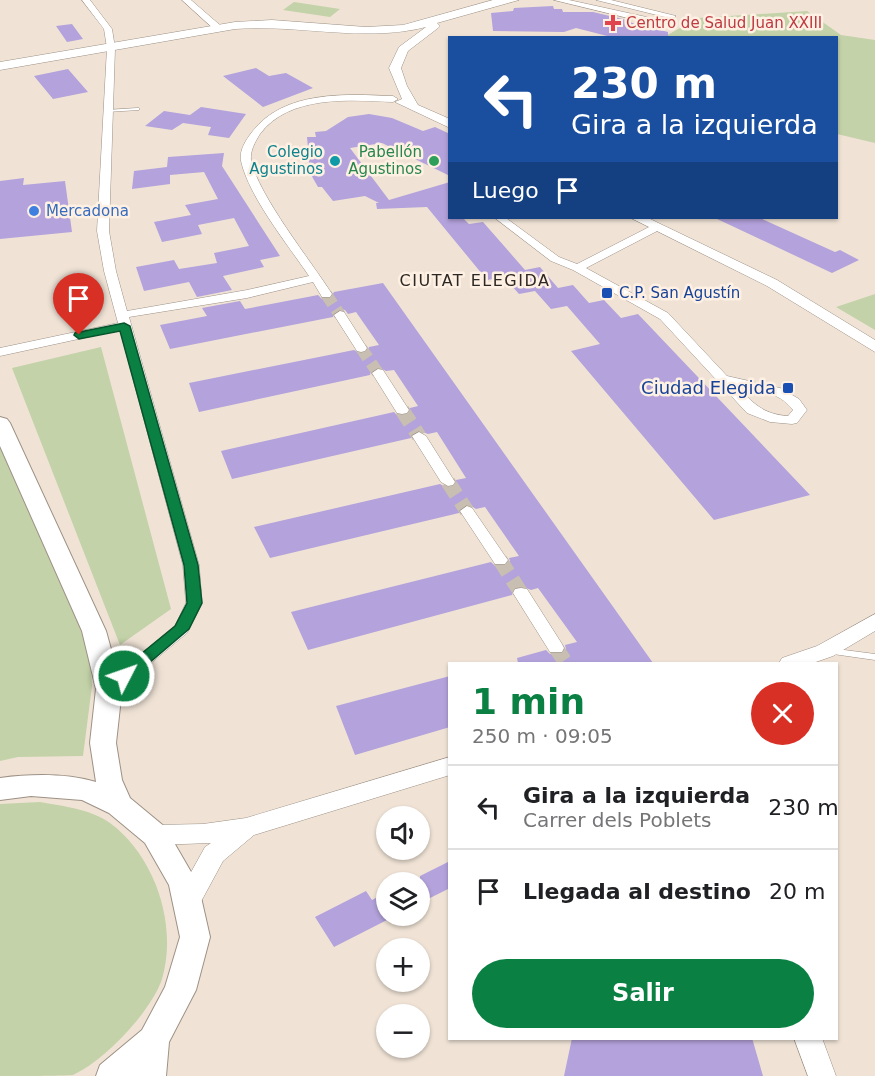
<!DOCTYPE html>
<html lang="es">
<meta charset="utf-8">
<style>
body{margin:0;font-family:"DejaVu Sans",sans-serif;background:#f2f2f2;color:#202124;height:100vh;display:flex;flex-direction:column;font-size:22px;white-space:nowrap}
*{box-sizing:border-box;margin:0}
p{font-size:20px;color:#757577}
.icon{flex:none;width:33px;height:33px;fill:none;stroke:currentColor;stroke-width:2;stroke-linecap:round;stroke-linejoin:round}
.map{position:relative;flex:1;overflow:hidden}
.sheet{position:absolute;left:448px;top:662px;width:390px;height:378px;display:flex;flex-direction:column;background:#fff;border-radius:0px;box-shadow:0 2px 4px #0004}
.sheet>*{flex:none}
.hud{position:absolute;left:448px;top:36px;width:390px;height:183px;border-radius:0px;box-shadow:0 2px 4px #0004;background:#1a4fa0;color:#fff;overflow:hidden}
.buttons{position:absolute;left:376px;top:806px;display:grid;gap:12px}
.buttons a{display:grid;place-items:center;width:54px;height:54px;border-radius:50%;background:#fff;box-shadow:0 2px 4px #0004;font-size:30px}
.pin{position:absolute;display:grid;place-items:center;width:51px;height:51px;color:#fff;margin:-62px -26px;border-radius:50% 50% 50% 0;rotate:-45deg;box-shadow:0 0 6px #0007}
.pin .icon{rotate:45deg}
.me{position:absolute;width:66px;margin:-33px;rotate:49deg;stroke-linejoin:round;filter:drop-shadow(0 0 4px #0008)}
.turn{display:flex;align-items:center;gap:21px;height:126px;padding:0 24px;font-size:27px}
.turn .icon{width:78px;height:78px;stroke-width:2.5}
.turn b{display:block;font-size:42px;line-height:51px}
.then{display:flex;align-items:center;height:57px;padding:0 24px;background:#0003;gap:12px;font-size:22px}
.round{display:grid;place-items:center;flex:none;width:63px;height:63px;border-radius:32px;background:#f2f2f2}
.headline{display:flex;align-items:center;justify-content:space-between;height:102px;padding:0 24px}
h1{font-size:36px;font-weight:800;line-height:45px;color:#0b8043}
.button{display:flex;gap:12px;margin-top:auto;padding:12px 24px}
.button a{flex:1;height:69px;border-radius:36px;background:#0b8043;color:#fff;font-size:24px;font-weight:800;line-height:69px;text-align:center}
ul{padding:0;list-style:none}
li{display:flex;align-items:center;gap:18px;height:84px;padding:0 24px;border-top:2px solid #e0e0e0}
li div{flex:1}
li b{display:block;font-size:22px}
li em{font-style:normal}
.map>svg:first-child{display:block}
</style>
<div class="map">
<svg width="875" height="1076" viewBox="0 0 875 1076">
<rect width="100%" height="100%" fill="#f0e3d6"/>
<path fill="#c3d2a8" d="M294,2L340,9L330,17L283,10Z
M807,11L841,35L875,40V143L837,134V38H662L698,18Z
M875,294V330L836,307Z
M101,347L171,609L120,645L12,368Z
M0,446L79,626L90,656L92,686L83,756L18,757L0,761Z
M40,802C62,806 91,809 110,823C155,856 178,925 162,979C151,1012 104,1061 73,1075C62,1076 15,1076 0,1076V804Z"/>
<path fill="#b3a2db" d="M553,6L554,9H562L563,12H593L631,21L629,22L668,32V38H615L576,28L564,32L493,31L491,13L513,11L514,8Z
M72,24L83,39L67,42L56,26Z
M256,68L269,76L286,73L313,88L263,107L223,76Z
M68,69L88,92L53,99L34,76Z
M201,107L246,114L229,138L208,135L211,127L183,123L172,130L145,126L164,111L190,115Z
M369,114L392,118L423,131L435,127L450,134V176L382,143L350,148L389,200L450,182V218H463L469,224L483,222L525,270L540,267L558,288L573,285L589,303L604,300L621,318L638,314L810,495L714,520L571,351L600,344L567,306L551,309L535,291L519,294L504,277L487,280L427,207L377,209L376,203H379L365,196L333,201L322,187H318L310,173L307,137H316L315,132L326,131L348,117Z
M224,153L222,166L280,256L260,260L264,267L223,276L232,290L197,297L189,282L144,291L136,267L174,260L179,269L217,263L214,253L249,246L234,218L198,225L202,234L162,242L154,222L191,215L185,205L218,199L204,172L170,175V184L132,189L134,171L167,167L168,157Z
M24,178L23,185L65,181L72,232L0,239V181Z
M715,218H760L835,252L840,250L859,260L832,273Z
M383,283L653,663H518L517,658L546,650L550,654H562L566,649L565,645L577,642L538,588L531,590L521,586L513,588L512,595L308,650L291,612L491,562L495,566H505L510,561L509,558L519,556L485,507L476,509L468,504L459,509V513L270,558L254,527L440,484L447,488L453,487L456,480L466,478L437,432L428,434L418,430L411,434V438L232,479L221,451L394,412L397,415H407L410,408L418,406L394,370L386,371L378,367L371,371L370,375L199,412L189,383L354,350L362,354L367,352L369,347L379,345L356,312L348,314L345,310L339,309L333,313V317L170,349L160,325L207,316L202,308L240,301L245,309L318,295L322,299H330L334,292Z
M450,676V727L355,755L336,706Z
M450,861V888L420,903V876Z
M366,891L372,900L387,892V920L334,947L315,917Z
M572,1038H752L763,1076H564Z"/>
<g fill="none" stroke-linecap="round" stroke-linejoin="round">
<path stroke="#c9beb2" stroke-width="12" stroke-dasharray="12 6" stroke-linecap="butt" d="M326,294L340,315
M361,348L378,373"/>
<path stroke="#c9beb2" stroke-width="15" stroke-dasharray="15 8" stroke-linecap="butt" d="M402,410L419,436
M448,482L467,511
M500,560L521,593
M556,648L566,663"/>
<defs>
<path id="service" d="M137,108H139V110L107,112L105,111L107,110Z
M829,648L875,654V660L826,653L825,651L826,649Z"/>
<path id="minor" d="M82,0H90L112,29L115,48L109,231L116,271L127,311L247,290L309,276C288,245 249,197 241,161C239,150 246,140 252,132C284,90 346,94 393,96L398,99L393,102C349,100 289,95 260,134C255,142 250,151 251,160C258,195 311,261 332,294L330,297H322L313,282L247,298L129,317L199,565L202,603L187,633L115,693H103L101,689L103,685L175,626L186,603L183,565L120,330L0,356V348L118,323L104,271L97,231L107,48L104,29Z
M182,0H191L221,26V30H215Z
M554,0H569L660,20L665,17L596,0H611L676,16L661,26Z
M495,218H506L559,257L577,264L653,225H661V229L586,268L668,313L727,376L780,388L799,399L807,410L797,423L792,424L770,422L747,413L660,319L573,270L551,261ZM736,385C756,389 780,392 793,410L788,416C762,414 753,403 736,385Z
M340,311L344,312L367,348L365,351L361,352L357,351L334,315Z
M378,369L383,370L409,410L407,413L402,414L397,413L372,373Z
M419,432L426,436L455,482L453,485L448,486L441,482L412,436Z
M467,506L472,508L505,556L508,560L505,564H495L460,511Z
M521,588L527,589L562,644L564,648L562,652H550L513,593L515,589Z"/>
<path id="tertiary" d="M493,0H519L437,23L440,26L438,28L408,51L401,68L407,86L418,105L450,119V128L395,102L402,99L389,68L399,47L426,27C364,43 299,24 235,29L0,70V62L235,22L272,20L366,27L403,25Z
M631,218H648L777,280L875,340V352L767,286Z
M875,614V631L833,656L813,663H779L782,658L817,646Z
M450,757V775L254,835L223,861L197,909L188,912L179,909L175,901L205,847L211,843L155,845L146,842L143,835L146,828L155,825L203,824L246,818Z
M794,1038H822L836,1076H808Z"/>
<path id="secondary" d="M0,417L7,419L10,423L106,631L122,689L116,743L122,780L130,798L165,827L198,884L210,937L196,990L169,1042L166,1076H96L100,1065L142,1030L165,987L180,937L169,885L145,843L109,813L82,800L31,796L0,800V778C31,774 65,773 96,782L90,743L96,689L82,631L0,446Z"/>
</defs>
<use href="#service" stroke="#9d9185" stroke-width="1"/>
<use href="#minor" stroke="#9d9185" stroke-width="1"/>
<use href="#tertiary" stroke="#9d9185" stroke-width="1"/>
<use href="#secondary" stroke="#9d9185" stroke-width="2"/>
<use href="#service" fill="#fff" fill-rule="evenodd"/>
<use href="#minor" fill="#fff" fill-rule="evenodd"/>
<use href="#tertiary" fill="#fff" fill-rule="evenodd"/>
<use href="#secondary" fill="#fff" fill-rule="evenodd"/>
</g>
<path fill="#0b8043" stroke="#07532c" stroke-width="1.5" d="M124,323L130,326L198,565L202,603L189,629L129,680H119L116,676L119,672L175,626L187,603L184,565L120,331L79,339L74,335L75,333Z"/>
<path fill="#e0444e" stroke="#fef0e3" stroke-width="2" d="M610 14h6v6h6v6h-6v6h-6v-6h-6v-6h6z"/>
<circle fill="#0f9aa8" stroke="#fef0e3" stroke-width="2" cx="335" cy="161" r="6"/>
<circle fill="#2e9e5b" stroke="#fef0e3" stroke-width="2" cx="434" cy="161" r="6"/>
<circle fill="#3f7fe0" stroke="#fef0e3" stroke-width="2" cx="34" cy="211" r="6"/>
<g fill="#1a4fb4" stroke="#fef0e3" stroke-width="2">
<rect x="601" y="287" width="12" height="12" rx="3"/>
<rect x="782" y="382" width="12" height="12" rx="3"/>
</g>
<g text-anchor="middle" stroke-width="5" stroke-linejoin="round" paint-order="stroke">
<g font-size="15" fill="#be3a42" stroke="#fef0e3" text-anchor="start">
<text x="626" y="28">Centro de Salud Juan XXIII</text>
</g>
<g font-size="15" fill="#0d838f" stroke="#fef0e3" text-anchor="end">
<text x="323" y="157">Colegio<tspan x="323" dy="17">Agustinos</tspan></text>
</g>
<g font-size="15" fill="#27864d" stroke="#fef0e3" text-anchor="end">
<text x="422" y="157">Pabellón<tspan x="422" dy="17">Agustinos</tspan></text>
</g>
<g font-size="15" fill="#366cbe" stroke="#fef0e3" text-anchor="start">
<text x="46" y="216">Mercadona</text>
</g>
<g font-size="15" fill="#164399" stroke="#fef0e3" text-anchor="start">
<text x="619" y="298">C.P. San Agustín</text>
</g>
<g font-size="16" letter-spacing="1.5" fill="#2d2823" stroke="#fef0e3">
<text x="475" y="286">CIUTAT ELEGIDA</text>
</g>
<g font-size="18" fill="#164399" stroke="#fef0e3" text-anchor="end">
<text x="776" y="394">Ciudad Elegida</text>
</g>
</g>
</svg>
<div class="buttons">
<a><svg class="icon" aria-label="sound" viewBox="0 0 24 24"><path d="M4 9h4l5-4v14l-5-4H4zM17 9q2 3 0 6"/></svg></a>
<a><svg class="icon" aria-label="layers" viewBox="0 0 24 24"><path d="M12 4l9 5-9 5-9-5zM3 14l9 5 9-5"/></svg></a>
<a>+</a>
<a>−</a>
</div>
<div class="pin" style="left:79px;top:335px;background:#d93025"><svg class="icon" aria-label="arrive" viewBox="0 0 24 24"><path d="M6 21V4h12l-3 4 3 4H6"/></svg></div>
<svg class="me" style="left:124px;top:676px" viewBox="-20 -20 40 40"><circle r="17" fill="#0b8043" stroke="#fff" stroke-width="3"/><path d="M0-11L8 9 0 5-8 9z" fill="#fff"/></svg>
<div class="hud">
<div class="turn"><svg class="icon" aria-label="left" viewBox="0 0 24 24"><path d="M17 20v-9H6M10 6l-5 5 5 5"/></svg><div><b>230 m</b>Gira a la izquierda</div></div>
<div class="then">Luego<svg class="icon" aria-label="arrive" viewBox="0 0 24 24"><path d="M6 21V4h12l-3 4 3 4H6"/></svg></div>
</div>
<section class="sheet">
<div class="headline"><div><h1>1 min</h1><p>250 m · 09:05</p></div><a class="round" style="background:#d93025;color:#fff"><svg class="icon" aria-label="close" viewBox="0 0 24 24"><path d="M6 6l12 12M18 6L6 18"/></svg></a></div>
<ul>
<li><svg class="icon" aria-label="left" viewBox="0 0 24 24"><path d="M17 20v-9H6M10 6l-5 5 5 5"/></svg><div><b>Gira a la izquierda</b><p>Carrer dels Poblets</p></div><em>230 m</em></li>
<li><svg class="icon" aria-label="arrive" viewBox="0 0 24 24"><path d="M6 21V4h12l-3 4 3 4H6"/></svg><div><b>Llegada al destino</b></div><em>20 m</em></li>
</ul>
<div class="button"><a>Salir</a></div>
</section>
</div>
